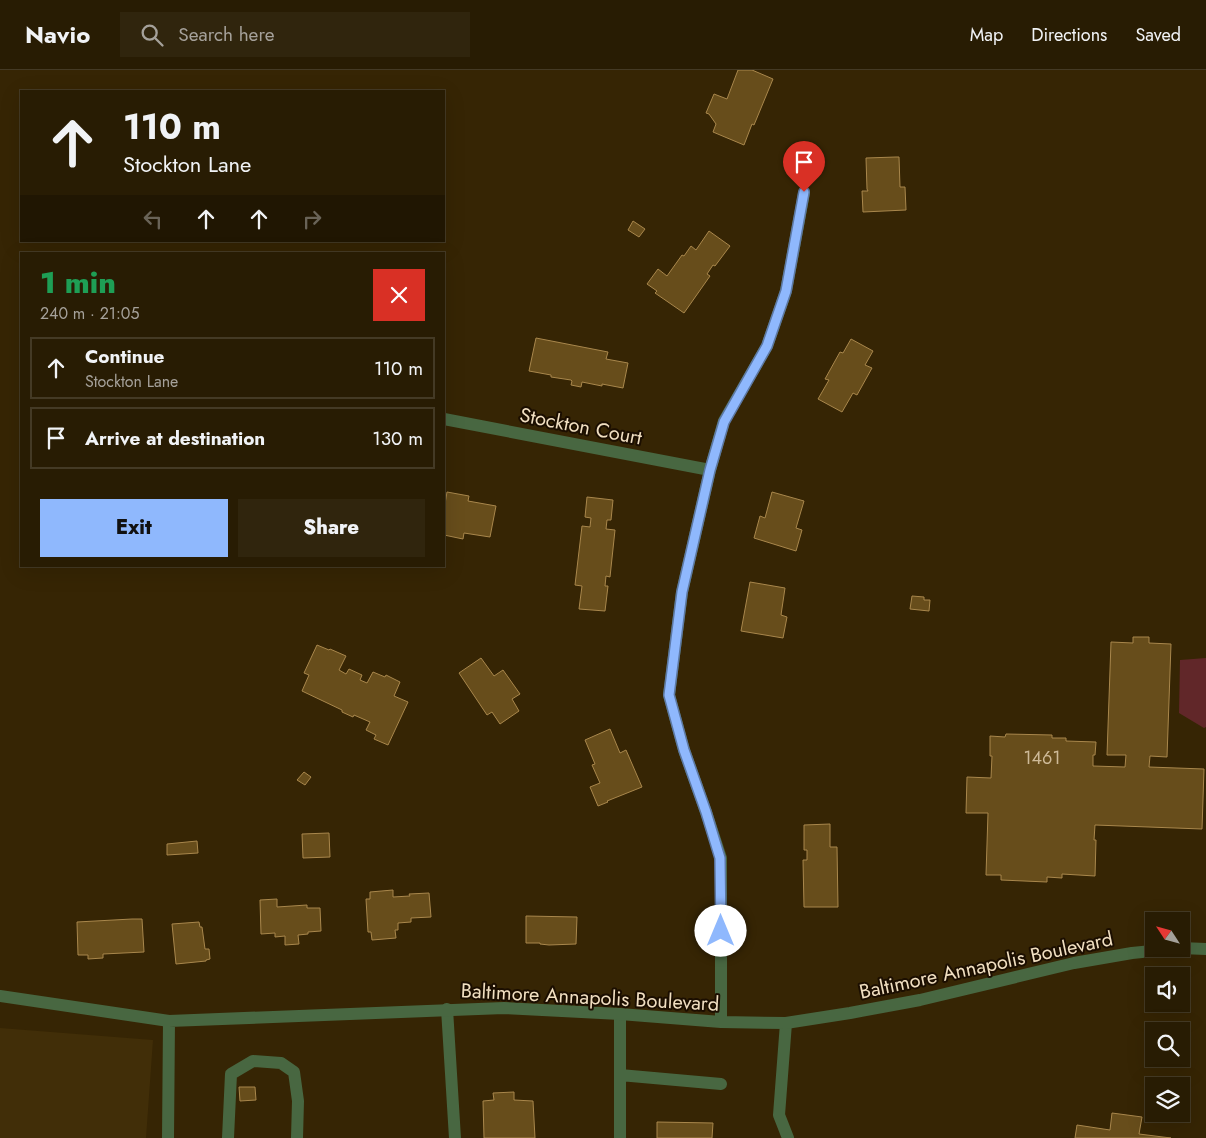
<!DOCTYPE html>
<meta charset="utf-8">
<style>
body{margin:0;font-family:Jost,sans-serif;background:#30250d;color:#f1f3f6;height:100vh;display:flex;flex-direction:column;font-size:19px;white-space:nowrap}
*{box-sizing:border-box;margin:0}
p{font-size:16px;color:#a5a19a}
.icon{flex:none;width:28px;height:28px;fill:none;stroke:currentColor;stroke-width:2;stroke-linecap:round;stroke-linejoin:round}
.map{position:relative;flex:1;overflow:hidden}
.sheet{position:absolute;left:20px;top:182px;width:425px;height:315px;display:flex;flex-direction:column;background:#281c03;border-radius:0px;box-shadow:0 5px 20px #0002,0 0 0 1px #443a25}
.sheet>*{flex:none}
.banner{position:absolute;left:20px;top:20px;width:425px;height:152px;border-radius:0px;box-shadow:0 5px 20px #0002,0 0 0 1px #443a25;background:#281c03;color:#f1f3f6;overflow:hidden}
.needle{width:32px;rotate:306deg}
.controls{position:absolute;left:1145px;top:842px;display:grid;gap:10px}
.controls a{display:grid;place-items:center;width:45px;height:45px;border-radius:0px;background:#281c03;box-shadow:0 5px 20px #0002,0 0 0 1px #443a25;font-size:25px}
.pin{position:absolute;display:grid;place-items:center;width:42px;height:42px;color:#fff;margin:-51px -21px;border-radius:50% 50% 50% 0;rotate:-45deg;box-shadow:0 0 5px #0007}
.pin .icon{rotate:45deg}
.me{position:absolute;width:55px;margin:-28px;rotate:0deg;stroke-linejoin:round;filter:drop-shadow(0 0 4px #0008)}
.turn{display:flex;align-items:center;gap:18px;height:105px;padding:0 20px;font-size:22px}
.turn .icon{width:65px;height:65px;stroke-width:2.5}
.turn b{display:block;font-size:35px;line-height:42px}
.lanes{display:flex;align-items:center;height:48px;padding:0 20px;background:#0003;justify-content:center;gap:25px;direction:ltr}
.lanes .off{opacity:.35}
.round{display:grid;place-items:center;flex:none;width:52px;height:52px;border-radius:0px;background:#30250d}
.headline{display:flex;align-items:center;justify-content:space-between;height:85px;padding:0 20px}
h1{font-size:30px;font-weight:800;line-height:38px;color:#1e9e55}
.button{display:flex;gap:10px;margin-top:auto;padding:10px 20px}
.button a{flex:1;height:58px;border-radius:0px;background:#8fb8fd;color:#111;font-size:20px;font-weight:800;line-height:58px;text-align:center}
.button a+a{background:#30250d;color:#f1f3f6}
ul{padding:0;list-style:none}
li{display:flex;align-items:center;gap:15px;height:62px;margin:0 10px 8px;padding:0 10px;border:2px solid #443a25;border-radius:0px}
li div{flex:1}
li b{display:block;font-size:19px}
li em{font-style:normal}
header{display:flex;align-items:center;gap:30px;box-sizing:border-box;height:70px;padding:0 25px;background:#281c03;border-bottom:1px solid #443a25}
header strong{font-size:24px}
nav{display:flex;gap:28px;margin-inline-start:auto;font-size:18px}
.search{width:350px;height:45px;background:#30250d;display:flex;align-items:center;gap:12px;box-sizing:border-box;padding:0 18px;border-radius:0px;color:#a5a19a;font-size:19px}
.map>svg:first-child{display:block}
</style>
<header>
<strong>Navio</strong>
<div class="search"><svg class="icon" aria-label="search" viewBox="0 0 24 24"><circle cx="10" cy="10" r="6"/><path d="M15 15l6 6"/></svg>Search here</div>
<nav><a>Map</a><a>Directions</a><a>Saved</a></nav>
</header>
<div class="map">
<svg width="1206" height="1068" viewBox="0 0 1206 1068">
<rect width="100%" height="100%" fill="#362504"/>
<path fill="#412e08" d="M0,958L153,970L146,1068H0Z"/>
<path fill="#612729" d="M1206,588V657L1204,658L1179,643L1180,590Z"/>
<path fill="#674d1b" stroke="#a9874c" d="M738,0H752L773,9L754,55L752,54L744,75L713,62L716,54L709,44L706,43L714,24L727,29Z
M896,87H899L900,117H905L906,140L863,142L862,121H868L867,119L866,88Z
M633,151L645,159L639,167L628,160Z
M709,161L730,176L715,196L713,195L707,204L710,206L684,243L655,223L657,221L647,214L658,199L667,206L682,185L684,186L691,176L696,180Z
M536,268L608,282L606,289L628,293L623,318L602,314V316L582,312L581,317L571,315L572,311L571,310L551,307V305L529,301Z
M851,269L873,281L865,295L872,298L857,325L853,323L842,342L818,329L829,310L825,309L840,282L843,283Z
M447,422L469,426L468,431L496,436L490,467L464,463L463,469L444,465V440Z
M772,422L804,431L796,458L802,460L796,481L754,468L760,446L765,448Z
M587,427L613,430L611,450H607L606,459L615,460L610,507L606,506L605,516H608L605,541L579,539L582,516L575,515L582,456L590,457L591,448L585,447Z
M750,512L785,518L781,545L787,547L783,568L741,561Z
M912,526L924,527V530H930L929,541L910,539Z
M1133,567H1149V573L1171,574L1167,687L1150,686L1149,697L1204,699L1202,759L1095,755L1094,770H1096L1095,806L1062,804V808L1047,807V812L1001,810V805H986L988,743H966L967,707L991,708L992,686H990V666L1005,667L1006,664L1052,665V668H1066V671L1096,672L1095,685H1093V696L1125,697L1126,685H1107L1111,572L1133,573Z
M317,575L329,580L330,579L346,586L339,600L346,604L349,599L362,605L360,610L367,613L373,602L385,607L386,605L400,612L394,626L408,632L388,675L374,669L376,665L366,660L370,652L354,645L353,647L342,642V640L302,621L309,605L304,603Z
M481,588L494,606L503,600L520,624L512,629L519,641L500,654L492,642L487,645L459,603Z
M610,659L620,683L626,680L642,717L607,731L608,732L598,736L590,717L600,713L592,695L595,694L585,670Z
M304,702L311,707L305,715L297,710Z
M830,754V777H837L838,837H804L803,790H807V780H804V755Z
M329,763L330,787L303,788L302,764Z
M197,771L198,783L167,785V774Z
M393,820V827L410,826L409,824L429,823L431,847L411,848V852L398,853V860H395L396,868L372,870L371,862H368L366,829H370V822Z
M277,829V837L307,835V838H320L321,861L308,862V864L298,865L299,874L285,875V866L275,867V863L261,864L260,830Z
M526,846L577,847L576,874L549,875L540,874V873H526Z
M132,849H142L144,882L103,884V888L88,889V885H78L77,852Z
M199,852L200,857H202L205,879H209L210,889L206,890V891L176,894L172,854Z
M239,1017H255L256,1030L240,1031Z
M514,1022V1030L533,1031L535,1068H484L483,1031L494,1030L493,1023Z
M1112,1043L1142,1047L1139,1064L1171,1068H1075L1077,1055L1110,1060Z
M657,1052L713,1053L712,1068H657Z"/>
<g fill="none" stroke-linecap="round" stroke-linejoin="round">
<path stroke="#486741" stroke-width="12" d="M447,939L455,1068
M620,944V1068
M786,953L779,1045L788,1068
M620,1005L721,1014
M228,1068L231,1004L253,991L281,993L294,1002L298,1031L297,1068"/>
<path stroke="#486741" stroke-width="12" d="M444,349L710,400
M1181,878L1206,879
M0,926L169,951L504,938L620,944L721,952L786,953L850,943L920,930L1074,893L1132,883L1172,879
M721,952V788L706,742L684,680L669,625L682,522L710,400L724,351L767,276L786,221L804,123
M168,1068L169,951"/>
</g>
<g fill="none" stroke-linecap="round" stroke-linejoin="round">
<defs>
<path id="route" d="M721,861L720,788L706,742L684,680L669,625L682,522L710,400L724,352L767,276L786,221L804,122"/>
</defs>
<use href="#route" stroke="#5d78a4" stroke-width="12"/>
<use href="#route" stroke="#8fb8fd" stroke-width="9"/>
</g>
<g text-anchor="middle" stroke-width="4" stroke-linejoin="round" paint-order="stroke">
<g font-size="18" fill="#ceba98">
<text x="1042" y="694">1461</text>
</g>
<g font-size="20" fill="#f1dfc1" stroke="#1b0e00">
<text transform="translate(581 356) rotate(11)" y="7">Stockton Court</text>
<text transform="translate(986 895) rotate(-12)" y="7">Baltimore Annapolis Boulevard</text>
<text transform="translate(590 927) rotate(3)" y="7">Baltimore Annapolis Boulevard</text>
</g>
</g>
</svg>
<div class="controls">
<a><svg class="needle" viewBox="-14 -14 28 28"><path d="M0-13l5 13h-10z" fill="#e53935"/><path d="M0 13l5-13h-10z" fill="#a5a19a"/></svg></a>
<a><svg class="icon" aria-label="sound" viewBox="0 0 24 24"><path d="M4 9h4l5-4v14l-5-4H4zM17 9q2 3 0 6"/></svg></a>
<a><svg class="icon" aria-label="search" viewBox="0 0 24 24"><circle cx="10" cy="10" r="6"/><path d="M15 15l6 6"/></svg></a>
<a><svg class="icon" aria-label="layers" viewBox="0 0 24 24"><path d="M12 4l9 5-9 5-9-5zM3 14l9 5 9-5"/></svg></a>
</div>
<div class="pin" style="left:804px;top:122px;background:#d93025"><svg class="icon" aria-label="arrive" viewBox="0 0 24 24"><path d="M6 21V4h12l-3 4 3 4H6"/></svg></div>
<svg class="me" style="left:721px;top:861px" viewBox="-20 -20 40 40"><circle r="19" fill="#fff"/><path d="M0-13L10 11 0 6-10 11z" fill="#8fb8fd"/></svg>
<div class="banner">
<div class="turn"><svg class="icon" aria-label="ahead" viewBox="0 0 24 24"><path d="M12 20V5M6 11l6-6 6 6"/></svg><div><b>110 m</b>Stockton Lane</div></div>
<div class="lanes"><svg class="icon off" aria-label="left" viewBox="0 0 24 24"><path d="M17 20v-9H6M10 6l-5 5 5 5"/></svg><svg class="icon" aria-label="ahead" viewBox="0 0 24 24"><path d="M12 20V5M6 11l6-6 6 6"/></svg><svg class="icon" aria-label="ahead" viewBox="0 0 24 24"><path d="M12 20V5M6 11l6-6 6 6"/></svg><svg class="icon off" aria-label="right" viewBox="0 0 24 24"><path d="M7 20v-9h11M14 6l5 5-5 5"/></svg></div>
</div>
<section class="sheet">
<div class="headline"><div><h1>1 min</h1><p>240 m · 21:05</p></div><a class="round" style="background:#d93025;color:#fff"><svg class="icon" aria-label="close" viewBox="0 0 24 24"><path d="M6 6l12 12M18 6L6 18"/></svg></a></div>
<ul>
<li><svg class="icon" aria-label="ahead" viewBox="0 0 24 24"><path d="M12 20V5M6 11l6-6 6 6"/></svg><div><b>Continue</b><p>Stockton Lane</p></div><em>110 m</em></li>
<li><svg class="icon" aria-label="arrive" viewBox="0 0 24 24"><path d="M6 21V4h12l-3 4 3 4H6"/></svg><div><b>Arrive at destination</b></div><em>130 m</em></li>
</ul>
<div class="button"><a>Exit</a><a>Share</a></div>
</section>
</div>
